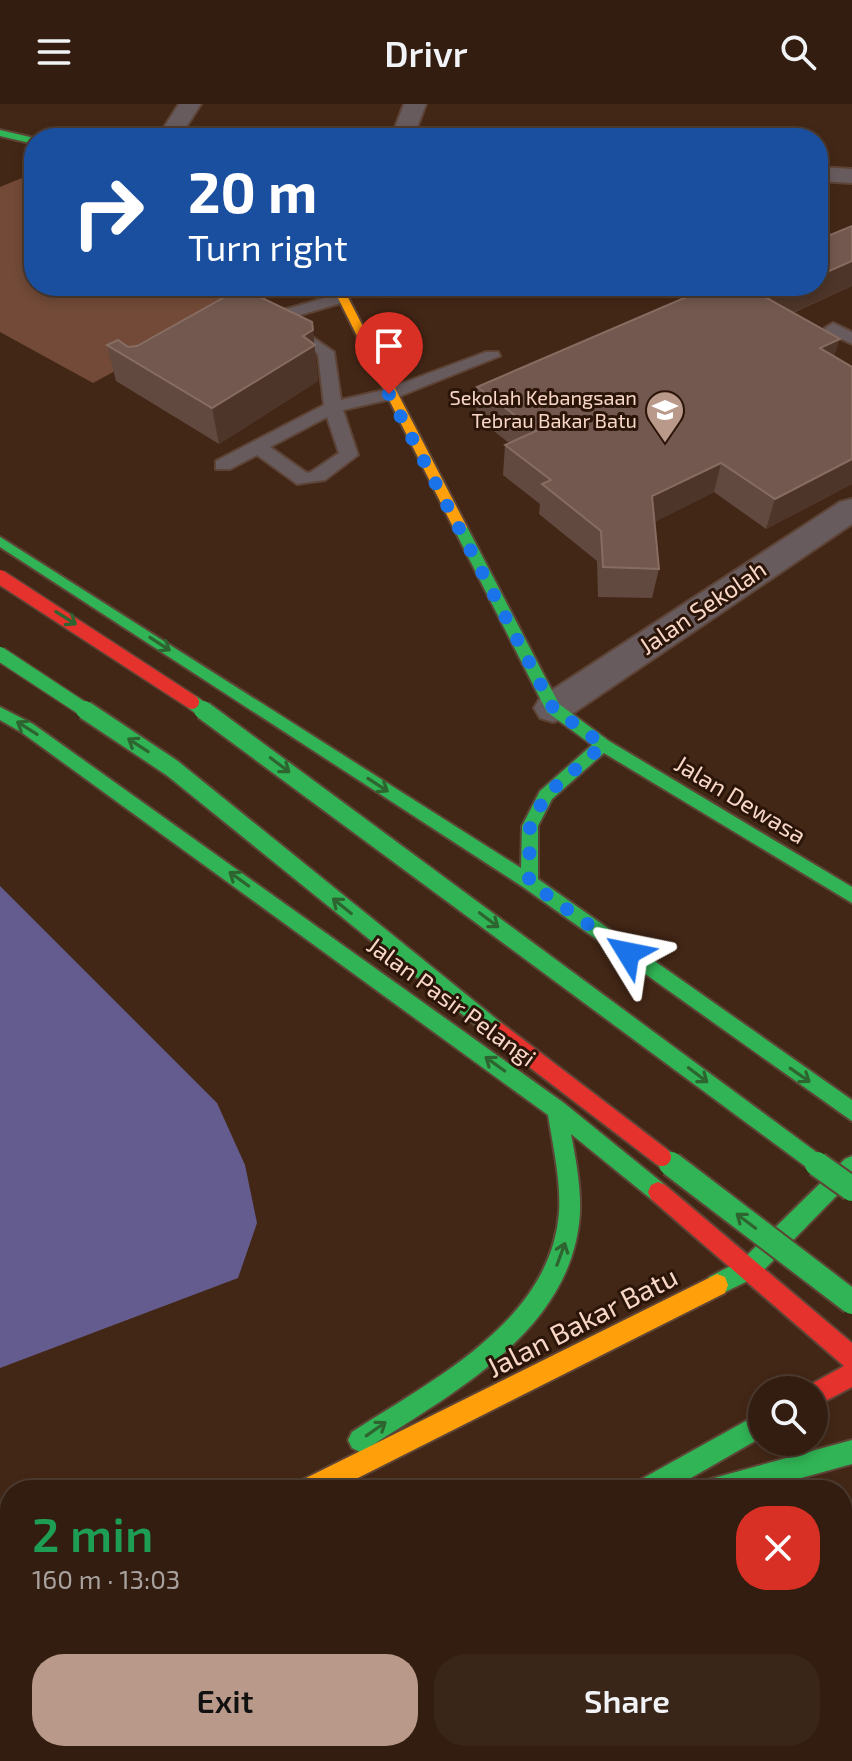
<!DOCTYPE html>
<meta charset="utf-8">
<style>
body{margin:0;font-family:"Exo 2",sans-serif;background:#3a2619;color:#f1f3f6;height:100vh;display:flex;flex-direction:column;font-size:30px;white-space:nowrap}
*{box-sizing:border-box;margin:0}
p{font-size:26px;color:#a8a29f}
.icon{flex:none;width:44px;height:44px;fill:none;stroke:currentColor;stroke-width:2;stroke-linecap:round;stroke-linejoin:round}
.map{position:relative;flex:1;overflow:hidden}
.sheet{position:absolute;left:0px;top:1376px;width:852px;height:282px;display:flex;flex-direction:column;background:#321d10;border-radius:32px 32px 0 0;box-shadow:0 4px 12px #0003,0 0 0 2px #4d3b30}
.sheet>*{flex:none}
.top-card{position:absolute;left:24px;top:24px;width:804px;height:168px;border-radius:32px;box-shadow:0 4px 12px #0003,0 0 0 2px #4d3b30;background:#1a4fa0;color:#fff;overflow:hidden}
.fabs{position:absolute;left:748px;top:1272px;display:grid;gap:16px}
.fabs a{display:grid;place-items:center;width:80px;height:80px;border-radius:50%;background:#321d10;box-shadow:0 4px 12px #0003,0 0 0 2px #4d3b30;font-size:40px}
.pin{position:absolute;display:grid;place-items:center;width:68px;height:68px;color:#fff;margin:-82px -34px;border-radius:50% 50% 50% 0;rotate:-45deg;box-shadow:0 0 8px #0007}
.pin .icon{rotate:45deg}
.me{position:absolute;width:88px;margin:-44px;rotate:305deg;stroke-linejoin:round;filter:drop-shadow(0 0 6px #0008)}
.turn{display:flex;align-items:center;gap:28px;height:168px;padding:0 32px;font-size:36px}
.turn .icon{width:104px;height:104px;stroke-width:2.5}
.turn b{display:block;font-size:56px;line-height:68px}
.round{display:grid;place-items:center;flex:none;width:84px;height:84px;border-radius:32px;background:#3a2619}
.headline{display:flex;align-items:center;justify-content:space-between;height:136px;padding:0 32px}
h1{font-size:48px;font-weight:600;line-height:60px;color:#1e9e55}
.action{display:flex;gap:16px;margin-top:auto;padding:16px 32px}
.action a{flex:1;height:92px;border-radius:32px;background:#b99989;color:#111;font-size:32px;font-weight:600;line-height:92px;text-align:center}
.action a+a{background:#3a2619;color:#f1f3f6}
header{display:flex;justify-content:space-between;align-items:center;height:104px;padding:0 32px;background:#321d10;font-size:36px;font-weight:600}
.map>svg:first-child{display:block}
</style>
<header><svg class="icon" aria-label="menu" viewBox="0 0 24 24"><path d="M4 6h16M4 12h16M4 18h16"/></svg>Drivr<svg class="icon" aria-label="search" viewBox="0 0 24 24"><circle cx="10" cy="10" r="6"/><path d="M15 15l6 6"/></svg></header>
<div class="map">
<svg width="852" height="1657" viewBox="0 0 852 1657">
<rect width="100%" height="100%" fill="#432716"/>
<path fill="#724a37" d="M34,69V182H271L93,279L0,228V83Z"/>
<path fill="#645c8e" d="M0,782L217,999L245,1061L257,1119L238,1174L0,1264Z"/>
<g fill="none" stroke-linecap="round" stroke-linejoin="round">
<path fill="#645c8e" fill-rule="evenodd" d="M852,1493V1657H746L747,1648H842V1497Z"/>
<defs>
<path id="lane" d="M342,189L348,191V197L286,215L334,248L341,296L384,286L486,248H498L500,252L395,294L343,306L358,351L325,376L297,380L257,351L230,365H216V357L324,301L318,250L280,223V217L259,214V208H276ZM327,313L339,349L311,368L307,369L270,343Z
M833,219L852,228V240L827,228L825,224Z"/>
<path id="street" d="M179,0H201L179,34H157Z
M404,0H426L413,34H391Z
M818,63L852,65V79L818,77Z
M852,395V420L566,614L553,618L540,614L534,604L540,594L840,398Z"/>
<path id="fast" d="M0,26L34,34V40L0,32Z
M460,419L467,423L559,600L609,637L852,783V799L604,649L552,695L538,722V775L852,996V1017L523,783L0,443V433L521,764L522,722L540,687L592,641L547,608L453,423Z
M0,603L33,620L564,999L665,1081L668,1088L665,1095L658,1098L651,1095L571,1030C576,1056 581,1082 580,1109C573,1226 454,1288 368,1344L360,1348L352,1344L348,1336L352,1328C432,1276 551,1217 559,1108C561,1076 553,1043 548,1011L21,628L0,616Z
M852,1052V1076L758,1172L717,1192L709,1189L706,1181L709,1173L742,1156L845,1055Z
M762,1308V1333L670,1386H635L638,1377Z
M852,1336V1360L757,1386H702L705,1377L714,1374Z
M155,1648H194L191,1657H152Z"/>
<path id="slow" d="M332,182H342L467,423L465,426H455L453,423Z
M717,1170L725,1173L728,1181L725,1189L334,1386H297L300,1377Z
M10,1526V1554L0,1558V1530Z"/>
<path id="jam" d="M658,1078L665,1081L852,1239V1283L814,1303V1286H805L806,1283L844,1262L651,1095L648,1088L651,1081Z"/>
</defs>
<use href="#lane" stroke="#5d4436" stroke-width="4"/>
<use href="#street" stroke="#5d4436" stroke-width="4"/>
<use href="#fast" stroke="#5d4436" stroke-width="4"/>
<use href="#slow" stroke="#5d4436" stroke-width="4"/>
<use href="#jam" stroke="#5d4436" stroke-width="4"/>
<use href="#lane" fill="#685b5d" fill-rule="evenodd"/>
<use href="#street" fill="#685b5d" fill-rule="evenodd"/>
<use href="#fast" fill="#30b455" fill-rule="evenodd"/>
<use href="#slow" fill="#ff9f0a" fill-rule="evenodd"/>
<use href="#jam" fill="#e5322d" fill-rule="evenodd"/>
<defs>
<path id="fast-bridge-far2" d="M0,550L88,608
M192,598L206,608"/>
<path id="fast-bridge-far1" d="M85,606L172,664L497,927
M203,606L820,1062
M662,1053L673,1062"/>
<path id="fast-bridge" d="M671,1060L852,1198
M817,1060L852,1085"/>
<path id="jam-bridge-far1" d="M0,473L192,598"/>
<path id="jam-bridge" d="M497,927L662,1053"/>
</defs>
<use href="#fast-bridge-far2" stroke="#5d4436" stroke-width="17" stroke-linecap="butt"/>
<use href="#fast-bridge-far1" stroke="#5d4436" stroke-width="22" stroke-linecap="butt"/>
<use href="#fast-bridge" stroke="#5d4436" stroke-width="28" stroke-linecap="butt"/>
<use href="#jam-bridge-far1" stroke="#5d4436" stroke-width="17" stroke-linecap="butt"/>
<use href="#jam-bridge" stroke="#5d4436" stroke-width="22" stroke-linecap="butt"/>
<use href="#fast-bridge-far2" stroke="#30b455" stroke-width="14"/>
<use href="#fast-bridge-far1" stroke="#30b455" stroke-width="18"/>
<use href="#fast-bridge" stroke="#30b455" stroke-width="24"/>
<use href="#jam-bridge-far1" stroke="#e5322d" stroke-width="14"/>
<use href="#jam-bridge" stroke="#e5322d" stroke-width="18"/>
</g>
<path fill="#61493f" d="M852,182L793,209L834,253L852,263V380L766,425L714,388L654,418L659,465L652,494L598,493L597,457L539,410L540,400L503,371L505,341L509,339L476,313L477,283Z
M312,218L318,277L219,340L116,277L107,241L128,243L137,242Z"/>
<path fill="#4e3529" d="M852,157V182L760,223L767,194L794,182H818V172Z
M313,226L318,277L219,340L212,304L303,232Z
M840,235L830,265L820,244Z
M852,355V380L766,425L775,395Z
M721,359L714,388L646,422L652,392Z"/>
<path fill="#72584e" stroke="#876c61" stroke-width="2" d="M852,122V157L818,172V136Z
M712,182H794L767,194L840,235L820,244L852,263V355L775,395L721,359L652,392L659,465L603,463L601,427L542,380L551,376L505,341L536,327L477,283Z
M241,184L312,218L313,226L303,232L315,241L212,304L107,241L118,236L128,243L137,242Z"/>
<defs><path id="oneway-shaft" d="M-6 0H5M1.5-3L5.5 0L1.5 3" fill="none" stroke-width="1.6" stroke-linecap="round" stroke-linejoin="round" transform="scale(2)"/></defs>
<g stroke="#2e642f">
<use href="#oneway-shaft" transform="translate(66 514) rotate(32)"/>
<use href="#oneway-shaft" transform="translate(160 540) rotate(33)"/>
<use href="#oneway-shaft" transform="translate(27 624) rotate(-148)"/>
<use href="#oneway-shaft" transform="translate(138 641) rotate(-147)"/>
<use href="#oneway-shaft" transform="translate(280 661) rotate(37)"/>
<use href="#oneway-shaft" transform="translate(378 681) rotate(33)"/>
<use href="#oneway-shaft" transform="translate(239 775) rotate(-144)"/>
<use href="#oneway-shaft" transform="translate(342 802) rotate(-141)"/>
<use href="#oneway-shaft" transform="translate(489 816) rotate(37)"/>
<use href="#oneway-shaft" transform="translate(495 960) rotate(-144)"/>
<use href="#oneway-shaft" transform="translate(698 971) rotate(37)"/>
<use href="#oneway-shaft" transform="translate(800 971) rotate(35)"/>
<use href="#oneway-shaft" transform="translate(746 1117) rotate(-143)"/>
<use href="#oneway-shaft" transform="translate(561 1150) rotate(-70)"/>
<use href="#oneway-shaft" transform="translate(376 1325) rotate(-35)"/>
</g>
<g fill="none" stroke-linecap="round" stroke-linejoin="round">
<path stroke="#1a73e8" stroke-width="14" stroke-dasharray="0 25.2" d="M389,290L553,604L603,641L546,691L530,722L529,778L628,849"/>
</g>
<defs>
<symbol id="school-pin" viewBox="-11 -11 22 30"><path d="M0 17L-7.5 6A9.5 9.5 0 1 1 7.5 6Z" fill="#b99989" stroke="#2b1509"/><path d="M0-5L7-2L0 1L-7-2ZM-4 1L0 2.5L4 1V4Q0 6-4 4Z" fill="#fff"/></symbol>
</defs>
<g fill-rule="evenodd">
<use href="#school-pin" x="643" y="284" width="44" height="60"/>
</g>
<g text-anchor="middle" stroke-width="6" stroke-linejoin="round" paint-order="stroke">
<g font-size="20" fill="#f8d7c7" stroke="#2b1509" text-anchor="end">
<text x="637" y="301">Sekolah Kebangsaan<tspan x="637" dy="23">Tebrau Bakar Batu</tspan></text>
</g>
<g font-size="24" fill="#f8d7c7" stroke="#2b1509">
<text transform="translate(703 504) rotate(-34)" y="8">Jalan Sekolah</text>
<text transform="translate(740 696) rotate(31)" y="8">Jalan Dewasa</text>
<text transform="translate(451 898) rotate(36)" y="8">Jalan Pasir Pelangi</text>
</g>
<g font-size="28" fill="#f8d7c7" stroke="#2b1509">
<text transform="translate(582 1218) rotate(-27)" y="10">Jalan Bakar Batu</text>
</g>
</g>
</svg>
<div class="fabs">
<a><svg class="icon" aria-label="search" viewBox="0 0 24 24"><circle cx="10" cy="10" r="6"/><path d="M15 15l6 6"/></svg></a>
</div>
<div class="pin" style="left:389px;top:290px;background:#d93025"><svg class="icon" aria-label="arrive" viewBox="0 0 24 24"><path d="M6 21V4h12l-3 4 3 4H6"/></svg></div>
<svg class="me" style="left:628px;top:849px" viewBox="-20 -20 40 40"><path d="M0-17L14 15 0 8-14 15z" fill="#1a73e8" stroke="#fff" stroke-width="4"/></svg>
<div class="top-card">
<div class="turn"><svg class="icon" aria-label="right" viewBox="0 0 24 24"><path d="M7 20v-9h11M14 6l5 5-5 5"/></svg><div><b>20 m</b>Turn right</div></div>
</div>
<section class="sheet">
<div class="headline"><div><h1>2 min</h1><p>160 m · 13:03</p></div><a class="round" style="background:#d93025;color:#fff"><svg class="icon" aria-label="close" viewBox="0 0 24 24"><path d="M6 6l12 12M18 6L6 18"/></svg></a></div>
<div class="action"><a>Exit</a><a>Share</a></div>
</section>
</div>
